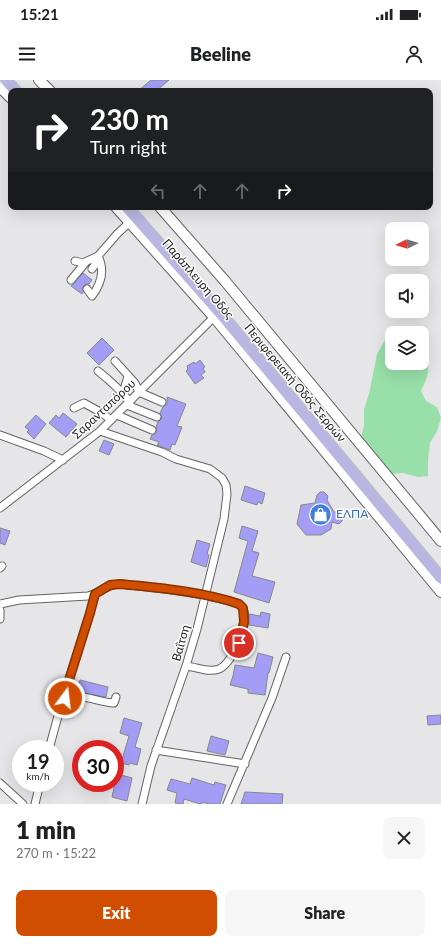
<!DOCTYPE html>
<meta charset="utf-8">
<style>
body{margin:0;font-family:Lato,sans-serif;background:#f6f6f6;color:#202124;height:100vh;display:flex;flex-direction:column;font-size:15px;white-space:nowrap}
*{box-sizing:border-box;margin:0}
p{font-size:13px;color:#757577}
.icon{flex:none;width:22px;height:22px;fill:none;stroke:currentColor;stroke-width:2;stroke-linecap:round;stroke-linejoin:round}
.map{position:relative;height:724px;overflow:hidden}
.panel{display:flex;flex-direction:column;background:#fff;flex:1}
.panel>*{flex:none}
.banner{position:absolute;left:8px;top:8px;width:425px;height:122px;border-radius:8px;box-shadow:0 4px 16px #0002;background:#202124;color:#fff;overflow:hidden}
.needle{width:26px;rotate:265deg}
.tools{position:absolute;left:385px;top:142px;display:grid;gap:8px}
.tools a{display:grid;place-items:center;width:44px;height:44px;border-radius:8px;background:#fff;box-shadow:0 4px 16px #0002;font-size:20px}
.speed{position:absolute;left:12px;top:660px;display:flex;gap:8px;font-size:20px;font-weight:700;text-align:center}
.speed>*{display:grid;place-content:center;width:52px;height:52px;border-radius:50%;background:#fff;box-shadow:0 4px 16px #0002;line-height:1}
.speed small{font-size:10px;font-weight:400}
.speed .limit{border:6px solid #d22;background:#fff;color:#111}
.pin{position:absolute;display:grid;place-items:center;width:34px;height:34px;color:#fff;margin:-17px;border:2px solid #fff;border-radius:50%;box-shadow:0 1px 4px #0007}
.me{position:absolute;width:44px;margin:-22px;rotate:15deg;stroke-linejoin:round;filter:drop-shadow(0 0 3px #0008)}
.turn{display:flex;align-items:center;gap:14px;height:84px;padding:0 16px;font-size:18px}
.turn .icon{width:52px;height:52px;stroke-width:2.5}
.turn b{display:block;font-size:28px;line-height:34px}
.lanes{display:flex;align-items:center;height:38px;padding:0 16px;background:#0003;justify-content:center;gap:20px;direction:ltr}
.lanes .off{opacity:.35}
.round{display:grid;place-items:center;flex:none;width:42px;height:42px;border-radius:8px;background:#f6f6f6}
.head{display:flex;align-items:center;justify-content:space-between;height:68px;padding:0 16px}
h1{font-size:24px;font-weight:800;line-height:30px}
.primary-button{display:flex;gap:8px;margin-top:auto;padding:8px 16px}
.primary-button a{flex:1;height:46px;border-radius:8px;background:#d14d01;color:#fff;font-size:16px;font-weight:800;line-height:46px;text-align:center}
.primary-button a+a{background:#f6f6f6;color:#202124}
.status{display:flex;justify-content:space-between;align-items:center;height:28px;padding:0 20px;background:#fff;direction:ltr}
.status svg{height:11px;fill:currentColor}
header{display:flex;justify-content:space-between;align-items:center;height:52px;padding:0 16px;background:#fff;font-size:18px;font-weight:800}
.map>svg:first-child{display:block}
</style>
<div class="status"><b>15:21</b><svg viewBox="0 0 49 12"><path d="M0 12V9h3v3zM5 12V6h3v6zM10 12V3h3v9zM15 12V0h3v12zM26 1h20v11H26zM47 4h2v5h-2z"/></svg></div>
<header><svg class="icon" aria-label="menu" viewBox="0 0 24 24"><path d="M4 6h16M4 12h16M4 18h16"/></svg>Beeline<svg class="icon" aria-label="person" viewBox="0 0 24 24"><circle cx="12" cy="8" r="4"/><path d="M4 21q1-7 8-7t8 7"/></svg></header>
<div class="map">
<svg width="441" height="724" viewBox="0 0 441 724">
<rect width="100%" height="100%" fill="#e6e6e9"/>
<path fill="#98dfa9" d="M392,254V283H422V265L427,268C429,287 430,294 421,311L426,321L437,327L441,338L437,351L430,363L428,381V396L418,397L403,393L389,394L361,358L364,345V329L369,314L377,274L385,260Z"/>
<path fill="#a49df6" stroke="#878789" d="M151,0H169L156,11H138Z
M83,193L92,200L89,204H86L83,207V212L82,214L71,206Z
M102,258L114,270L99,285L87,273Z
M200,280L205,287L203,288L205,292L201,295L204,298L195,304L186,291L188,289L187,286L194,282L195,284Z
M167,317L186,324L177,346L182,347L175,365L172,364L170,370L157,365L159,362L150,359L152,355L155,354L157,352L156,347L158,342L162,338L160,333L163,327L167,324Z
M63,333L77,344L66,357L49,343L56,335L59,338Z
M36,335L46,344L34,359L27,352L29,350L25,347Z
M104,360L114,364L109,375L99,371Z
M245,406L265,413L262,424L258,422L257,425L241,420Z
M320,412H324L328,416L327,420L334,432H340L344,436L342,441L339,444L332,442L331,449L321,455H306L297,444L301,425L315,423L317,415Z
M242,446L258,451L252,471L259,473L252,496L275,502L269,523L234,512L248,461L239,458Z
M0,448L10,451L5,465L0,463Z
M197,460L210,464L207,474L209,475L206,487L191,482Z
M261,532L270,534L268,548L249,545V534L260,536Z
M258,573L273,577L269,593H268L265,615L248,613V609L230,605L233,596L235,585L254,588Z
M80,600L108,607L106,617L77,612Z
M441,635V644L428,645L427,636Z
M124,638L142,643L135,667L141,669L137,685L130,683L129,685L121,683L129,656L120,653Z
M211,656L229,661L225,675L207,671Z
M117,694L132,698L127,721L112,717Z
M192,698L214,705L215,702L226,705L220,724H209L202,722V724H200L184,719L183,724L175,723L177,713L167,710L171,699L190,704Z
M245,712L283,714L282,724H241Z"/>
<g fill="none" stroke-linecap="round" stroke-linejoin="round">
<defs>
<path id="street" d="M75,181L83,183L98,176L118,153L130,142
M92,189L99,179
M71,200L86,182
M87,209L92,216C101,204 105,190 98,176
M115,281L135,303L139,312L162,322
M98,291C108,299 122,312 130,322
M123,313L128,296
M127,325L157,337
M74,328L84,323L102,333L111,340
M117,335L152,350
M100,351L162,372L176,379L210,389L222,398L226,405L227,414L224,439L197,549L186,586L151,686L142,724
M0,355L44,371L63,380
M0,428L100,351L214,237
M0,488L2,486
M0,524L19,520L88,516C100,513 107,504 120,504C152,507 185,511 217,518C224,520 234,521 240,525C254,535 233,584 219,589C208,593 197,587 186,586
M0,530V539
M63,619L90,533L95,514
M49,669L61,625L65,618C81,613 98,622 114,623L116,617
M156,670L245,684
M0,703L23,724
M35,724L40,703
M227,724L272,618L286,577"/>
<path id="secondary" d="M39,0L50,11
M0,7L11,18
M116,127L214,237L441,512
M160,127L225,201L441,461"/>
<path id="primary" d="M6,0L16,11
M127,127L222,235L441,498"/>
</defs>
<use href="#street" stroke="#636365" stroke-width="9"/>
<use href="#secondary" stroke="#636365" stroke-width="12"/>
<use href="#primary" stroke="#c1c1c1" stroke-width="13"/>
<use href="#street" stroke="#fff" stroke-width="7"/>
<use href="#secondary" stroke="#fff" stroke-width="10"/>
<use href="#primary" stroke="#b9b6e1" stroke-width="11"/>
</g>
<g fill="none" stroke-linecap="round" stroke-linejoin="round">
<defs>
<path id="route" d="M65,618L63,619L90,533L95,514L110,505L120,504C159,508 201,511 239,524L243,528L244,542L239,563"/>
</defs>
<use href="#route" stroke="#883201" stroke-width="10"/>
<use href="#route" stroke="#d14d01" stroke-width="7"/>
</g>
<defs>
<symbol id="shop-disc" viewBox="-11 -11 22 22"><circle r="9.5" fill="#3f7fe0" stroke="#fff"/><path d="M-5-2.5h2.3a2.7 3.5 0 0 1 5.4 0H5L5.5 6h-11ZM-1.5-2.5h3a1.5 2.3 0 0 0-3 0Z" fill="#fff"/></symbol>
</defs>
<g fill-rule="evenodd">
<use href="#shop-disc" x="308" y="422" width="25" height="25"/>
</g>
<g text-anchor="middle" stroke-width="3" stroke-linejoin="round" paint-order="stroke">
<g font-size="12" fill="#222223" stroke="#fff">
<text transform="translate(198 199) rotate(49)" y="4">Παράπλευρη Οδός</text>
<text transform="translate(295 303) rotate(50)" y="4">Περιφερειακή Οδός Σερρών</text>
<text transform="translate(104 329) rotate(-43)" y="4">Σαρανταπόρου</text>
<text transform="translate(181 563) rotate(-74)" y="4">Βαΐτση</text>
</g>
<g font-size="12" fill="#366cbe" stroke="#fff" text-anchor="start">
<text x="336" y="438">ΕΛΠΑ</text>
</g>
</g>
</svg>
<div class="tools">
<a><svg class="needle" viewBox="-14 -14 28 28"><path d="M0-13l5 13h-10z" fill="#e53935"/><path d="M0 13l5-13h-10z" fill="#757577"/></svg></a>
<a><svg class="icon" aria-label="sound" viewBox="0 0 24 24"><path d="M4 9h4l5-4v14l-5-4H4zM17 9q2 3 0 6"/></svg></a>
<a><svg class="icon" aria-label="layers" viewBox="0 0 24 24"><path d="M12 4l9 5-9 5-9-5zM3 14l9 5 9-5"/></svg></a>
</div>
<div class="speed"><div>19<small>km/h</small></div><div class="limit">30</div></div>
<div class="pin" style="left:239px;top:563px;background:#d93025"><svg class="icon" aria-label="arrive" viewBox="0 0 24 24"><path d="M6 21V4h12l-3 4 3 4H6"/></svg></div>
<svg class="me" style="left:65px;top:618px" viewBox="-20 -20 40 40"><circle r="17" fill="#d14d01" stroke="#fff" stroke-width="3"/><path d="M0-11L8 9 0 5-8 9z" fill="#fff"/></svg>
<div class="banner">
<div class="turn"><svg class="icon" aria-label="right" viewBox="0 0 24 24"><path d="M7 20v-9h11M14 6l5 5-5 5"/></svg><div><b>230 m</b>Turn right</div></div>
<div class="lanes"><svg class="icon off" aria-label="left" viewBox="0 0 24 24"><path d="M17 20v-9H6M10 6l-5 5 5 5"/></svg><svg class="icon off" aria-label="ahead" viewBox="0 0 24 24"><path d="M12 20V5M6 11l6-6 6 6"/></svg><svg class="icon off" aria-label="ahead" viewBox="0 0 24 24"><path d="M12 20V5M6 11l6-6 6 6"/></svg><svg class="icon" aria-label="right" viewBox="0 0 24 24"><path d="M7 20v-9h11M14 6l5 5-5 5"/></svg></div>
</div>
</div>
<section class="panel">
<div class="head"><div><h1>1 min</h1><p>270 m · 15:22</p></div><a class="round"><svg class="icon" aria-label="close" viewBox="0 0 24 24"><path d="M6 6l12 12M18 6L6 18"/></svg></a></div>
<div class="primary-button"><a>Exit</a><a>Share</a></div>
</section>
